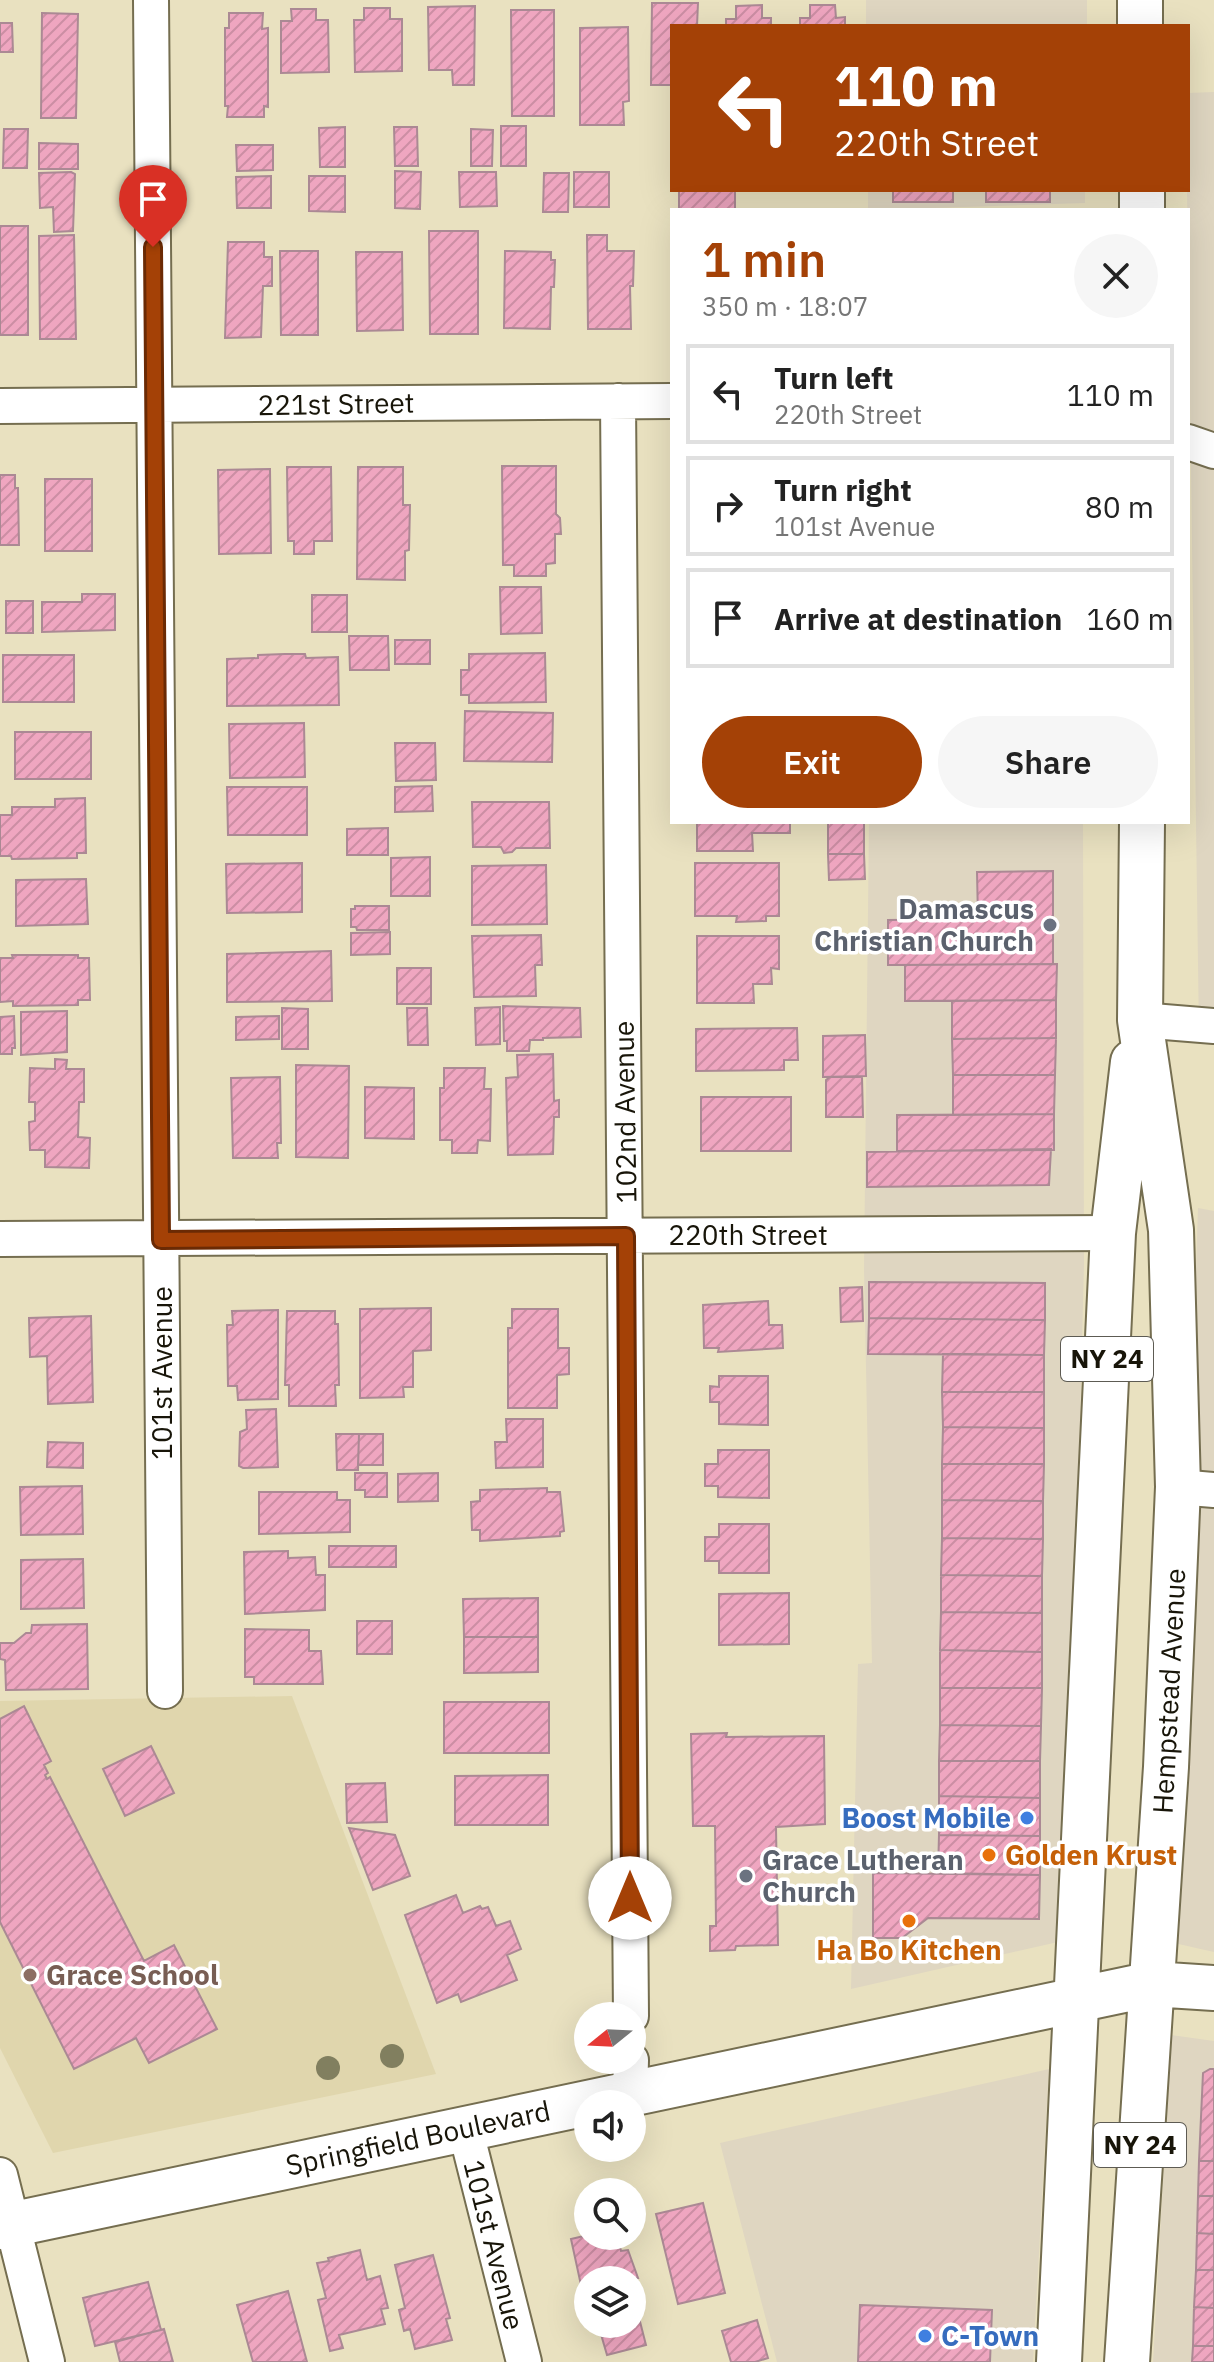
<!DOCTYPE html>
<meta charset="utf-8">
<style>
body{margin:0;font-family:"IBM Plex Sans",sans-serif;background:#f6f6f6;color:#222;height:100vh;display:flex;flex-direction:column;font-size:30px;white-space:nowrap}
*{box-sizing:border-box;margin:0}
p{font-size:26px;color:#767676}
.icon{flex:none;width:44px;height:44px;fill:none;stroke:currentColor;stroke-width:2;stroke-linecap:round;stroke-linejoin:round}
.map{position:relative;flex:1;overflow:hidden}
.details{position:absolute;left:670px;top:208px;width:520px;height:616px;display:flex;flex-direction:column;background:#fff;border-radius:0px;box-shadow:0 8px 32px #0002}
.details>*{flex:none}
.guide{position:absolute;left:670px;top:24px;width:520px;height:168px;border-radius:0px;box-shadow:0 8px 32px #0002;background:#a44106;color:#fff;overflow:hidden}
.needle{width:52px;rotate:252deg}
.fabs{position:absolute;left:574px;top:2002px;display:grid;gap:16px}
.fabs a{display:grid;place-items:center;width:72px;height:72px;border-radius:50%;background:#fff;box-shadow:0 8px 32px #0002;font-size:40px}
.pin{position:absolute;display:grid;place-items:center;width:68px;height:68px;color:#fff;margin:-82px -34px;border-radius:50% 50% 50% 0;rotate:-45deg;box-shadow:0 0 8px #0007}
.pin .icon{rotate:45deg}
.me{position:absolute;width:88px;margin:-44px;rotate:0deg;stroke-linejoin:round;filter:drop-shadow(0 0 6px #0008)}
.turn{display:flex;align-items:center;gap:28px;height:168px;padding:0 32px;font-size:36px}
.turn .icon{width:104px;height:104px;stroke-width:2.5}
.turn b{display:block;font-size:56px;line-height:68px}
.round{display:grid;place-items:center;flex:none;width:84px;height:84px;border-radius:42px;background:#f6f6f6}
.head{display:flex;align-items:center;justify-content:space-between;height:136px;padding:0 32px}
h1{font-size:48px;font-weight:600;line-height:60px;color:#a44106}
.action{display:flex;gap:16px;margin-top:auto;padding:16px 32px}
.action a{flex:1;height:92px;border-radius:48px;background:#a44106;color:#fff;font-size:32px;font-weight:600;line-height:92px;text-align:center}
.action a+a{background:#f6f6f6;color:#222}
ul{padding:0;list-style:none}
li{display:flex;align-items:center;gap:24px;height:100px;margin:0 16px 12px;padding:0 16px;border:4px solid #e0e0e0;border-radius:0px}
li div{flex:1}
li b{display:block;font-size:30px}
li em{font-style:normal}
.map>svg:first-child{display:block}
</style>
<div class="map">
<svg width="1214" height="2362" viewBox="0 0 1214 2362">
<defs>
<pattern id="building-hatch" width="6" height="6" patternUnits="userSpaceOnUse" patternTransform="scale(2)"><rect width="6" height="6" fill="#efa6c0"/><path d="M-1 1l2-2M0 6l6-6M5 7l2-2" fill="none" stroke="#cc8ea4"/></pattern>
</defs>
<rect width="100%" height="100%" fill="#e9e1c0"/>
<path fill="#dfd6c1" d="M866,0H1087V26H866Z
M1214,92V1036L1199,1034L1187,190L1188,93Z
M868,190H1085V203L868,210Z
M869,822H1083L1084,1264L1067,1940L851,1989L858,1664L872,1663L864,1269Z
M1198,1208L1214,1211V1952L1174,1943Z
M1171,2035L1214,2041V2362H1153Z
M1049,2069L1033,2362H777L720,2143Z"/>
<path fill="#e0d6ad" d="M292,1696L436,2074L53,2153L0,2048V1701Z"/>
<path fill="url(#building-hatch)" stroke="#ab8994" stroke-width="2" d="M652,3H698L697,26H672L671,85H651Z
M762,5V18H771V26H726V19H736V6Z
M810,5H835L836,18L845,17V26H800V18H810Z
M475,6L474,85H453L452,70H429L428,7Z
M364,8H390V19H402V71L355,72L354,20H364Z
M291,9H316V20H328L329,72L281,73V21H292Z
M511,10H554V116H512Z
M42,13L78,14L76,118H41Z
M229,13H263L262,29L268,28V107L264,106V117H227L228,106H225V28H229Z
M0,23H12L13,52H0Z
M628,27L629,101L623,102L624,125H580V28Z
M501,126H526V166H501Z
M345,127V167H320L319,128Z
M394,127H417L418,166H395Z
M4,129H28L27,168H3Z
M471,129L493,130L492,166H471Z
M39,143L78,144V169H39Z
M236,145H273V170L237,171Z
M395,171L421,172L420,209L395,208Z
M71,172L75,174L73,231L54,232L53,207L40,208L39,173Z
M459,172H496L497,206L460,207Z
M574,172H609V207H574Z
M544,173H569L568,212H543Z
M271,176V208H237L236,177Z
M309,176H345V212L309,211Z
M679,190H735V209H679Z
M893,190H953V202H893Z
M986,190H1050V202H986Z
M0,226H28V335H0Z
M429,231H478V334H430Z
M74,235L76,339H40L39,236Z
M587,235H607V251H634L633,286H630L631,329H588Z
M228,242H264V257H272V286H263L261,337L225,338Z
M280,251H318V335H281Z
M505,251L551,252V260H555L554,287H551L550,329L504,328Z
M356,252H402L403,330L357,331Z
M502,466H556V514L560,518L561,534H555V563L546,564V576H514V565H503Z
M287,467H331L332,541H314V554H294V541H288Z
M358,467H403V505H410L409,550L405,551V580L357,579Z
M270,469L271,553L219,554L218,470Z
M0,475H15V488H18L19,545H0Z
M45,479H92V551H45Z
M500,587H541L542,633L501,634Z
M82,594H115V630L42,632V602H82Z
M312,595H347V632H312Z
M6,601H33V633H6Z
M349,636H388L389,670H350Z
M395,640H430V664H395Z
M545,653L546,702L469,703V695H461V670H469V654Z
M285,654H305L306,658L338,657L339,705L227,706V659L258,658V655Z
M3,655H74V702H3Z
M465,711L553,713L552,762L464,761Z
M304,723L305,777L230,778L229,724Z
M15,732H91V779H15Z
M395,743H435L436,780L396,781Z
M432,786L433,811L395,812V787Z
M227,787H307V835H228Z
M85,798L86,853H77V858L12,859L11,856H0V815H12V807H55V799Z
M472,802H549L550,848H516L512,852L504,853L501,847H473Z
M697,822H790V833H752L753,851H697Z
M828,822H864V854H828Z
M388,828V855H347V829Z
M828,854H864L865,879L829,880Z
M430,857V896H391V858Z
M302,863V912L227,913L226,864Z
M695,863H779V916H766V921L736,922L737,916H695Z
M546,865L547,924L472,925V866Z
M1053,871V964L888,965V920L978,919L977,872Z
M86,879L88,924L16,926V880Z
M355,906H389V930H357L356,927H351V909H355Z
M390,932V954L351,955V933Z
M541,935L542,965H535L536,996L474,997L472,936Z
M697,936H779V969L771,968L772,984H753L754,1003H697Z
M331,951L332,1001L227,1002V954Z
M12,955H78V958H89L90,1000H78V1005L13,1006V1001L0,1002V958H13Z
M1057,964L1056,1000L905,1001V965Z
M397,968H431V1004H397Z
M1056,1000V1038L952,1039V1001Z
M503,1006L580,1008L581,1037L543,1038V1040H530L529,1051H507V1041H504Z
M500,1007V1044L476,1045L475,1008Z
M282,1008L308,1009V1049H282Z
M407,1008H427L428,1045H408Z
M67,1011V1052L21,1055V1012Z
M14,1016L15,1048H12V1054H0V1017Z
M279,1016V1039L236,1040V1017Z
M797,1028L798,1060H784V1070L696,1071V1029Z
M865,1035L866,1076L823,1077V1036Z
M1056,1038L1055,1075H953L952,1039Z
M553,1054L554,1101L559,1100V1117H554L553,1154L508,1155L506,1078L518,1077L517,1055Z
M55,1059L67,1060L66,1069H84V1102H79L78,1137L90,1138L89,1168L45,1167V1150H30L29,1122L35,1121V1102H29L30,1068L55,1069Z
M296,1065L349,1066L348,1158L296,1157Z
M444,1068H485L484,1089H491L490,1141L478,1140L477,1153H452V1140H440V1088H444Z
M953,1075H1055L1054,1114L953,1115Z
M280,1077L281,1143H277L278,1158H233L231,1078Z
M830,1077H862L863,1117H826V1080Z
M365,1087L414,1088V1139L365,1138Z
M701,1097H791V1151H701Z
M1054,1114V1150L897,1151V1115Z
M1051,1149L1049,1185L867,1187V1152Z
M869,1282L1045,1283V1320L869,1318Z
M862,1287L863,1321L841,1322L840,1288Z
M768,1301L769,1325H782L783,1348L718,1352L719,1348H704L703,1305Z
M431,1308V1350L413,1351V1387H403L404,1397L360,1398V1309Z
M512,1309H558V1348H569V1374L557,1375V1408H508V1328H512Z
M278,1310V1399L238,1400L237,1386H228L227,1325H233L232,1311Z
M287,1311H335V1324H338L339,1385H335L336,1406H289V1385H285Z
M91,1316L93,1402L48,1404L47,1356L30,1357L29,1318Z
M869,1318L1045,1320L1044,1355L868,1354Z
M943,1354L1044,1355V1392H942Z
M719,1376H768V1425L719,1424V1402H710V1386L719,1387Z
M942,1392H1044V1428L943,1427Z
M276,1409L278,1467L243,1468L239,1466L240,1432L247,1429L246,1410Z
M506,1419H543V1467L496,1468L495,1442H507Z
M943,1427L1044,1428V1464H942Z
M336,1434H359L358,1470H337Z
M359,1434H383V1465H358Z
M48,1442L83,1443V1468L47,1467Z
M718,1450H769V1498L718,1497V1486H705V1464H718Z
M942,1464H1044L1043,1501L942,1500Z
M355,1473H387V1497H365V1490H355Z
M438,1473V1501L398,1502V1474Z
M82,1486L83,1534L21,1535L20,1487Z
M547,1488V1492H560L564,1531L560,1532V1536L480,1541V1530H472L471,1502L480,1501V1490Z
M259,1492H337V1500H350V1532L259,1534Z
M942,1500L1043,1501V1539L942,1538Z
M719,1524H769V1573H719V1561H705V1537H719Z
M942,1538L1043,1539L1042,1576L941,1575Z
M329,1546H396V1567H329Z
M288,1551V1558L315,1557L316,1575H325V1610L245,1614L244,1552Z
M83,1559L84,1608L21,1609V1560Z
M941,1575L1042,1576V1613L941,1612Z
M789,1593V1644L719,1645V1594Z
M538,1598V1637H464L463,1599Z
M941,1612L1042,1613V1652L940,1650Z
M357,1621H392V1654H357Z
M87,1624L88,1689L6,1690L5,1660L0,1659V1643H14L26,1633H31L32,1625Z
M245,1629L309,1630V1651H321L323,1684H254V1677H245Z
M464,1637H538V1672L464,1673Z
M940,1650L1042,1652V1688H940Z
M940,1688H1042L1041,1726L940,1725Z
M444,1702H549V1753H444Z
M24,1706L51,1761L44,1765L48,1773L45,1775L47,1779L50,1777L144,1961L174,1945L217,2029L149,2063L136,2038L74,2069L0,1922V1719Z
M940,1725L1041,1726L1040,1761H939Z
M727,1733L726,1737L824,1736L825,1824L776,1827L778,1945L736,1946L735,1950L710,1951V1926H716L715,1826H693L691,1734Z
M151,1746L174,1793L125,1816L103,1769Z
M939,1761H1040V1798L939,1796Z
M548,1775V1825H455V1776Z
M385,1783L387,1822L347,1823L346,1784Z
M939,1796L1040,1798V1836L939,1835Z
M349,1828L395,1835L410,1876L373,1890Z
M939,1835L1040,1836V1875L938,1873Z
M873,1873L1040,1875L1039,1919L928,1918L902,1938H873Z
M456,1895L463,1913L480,1906L482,1909L488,1907L496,1926L510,1921L521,1949L507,1955L517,1980L461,2002L458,1994L437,2003L405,1915Z
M1210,2069H1214V2161H1199L1203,2073Z
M1199,2161H1214V2196H1198Z
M1198,2196H1214V2234L1197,2233Z
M703,2203L725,2293L678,2304L656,2214Z
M1197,2233L1214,2234V2270H1196Z
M588,2235L617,2236L621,2251L628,2250L638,2278H635L641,2301L635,2302L646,2345L607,2355L598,2324H632V2280H588V2301L587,2297L584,2299L571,2239Z
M360,2250L367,2280L380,2276L388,2308L381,2309L385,2324L339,2335L343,2348L330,2351L318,2300L326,2298L317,2263L329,2261L328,2258Z
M433,2255L450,2318L446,2319L452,2340L415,2349L410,2329L404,2331L399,2310L405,2308L395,2265Z
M1196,2270H1214V2308L1194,2307Z
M148,2282L161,2330L95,2346L83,2298Z
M288,2291L307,2362H253L237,2305Z
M860,2305L992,2310L990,2362H858Z
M1194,2307L1214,2308V2346H1193Z
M757,2320L768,2358L755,2362H731L722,2331Z
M164,2329L173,2362H120L115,2342Z
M1193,2346H1214V2362H1192Z"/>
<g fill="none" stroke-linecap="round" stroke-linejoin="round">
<defs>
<path id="minor" d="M151,0L165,1691
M618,401L631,2016
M0,406L672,401
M1188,442L1214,451
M1140,1020L1214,1026
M0,1239L1113,1233
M1178,1487L1214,1490
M630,2094L631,2060
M465,2128L524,2362
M0,2175L47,2362"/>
<path id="primary" d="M1140,0V26
M1142,190V210
M0,2227L1152,1984L1214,1988
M1059,2362L1113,1233L1133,1062
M1127,2362L1166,1767L1178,1487L1171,1230L1140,1020L1142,822"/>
</defs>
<use href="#minor" stroke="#756e50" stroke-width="38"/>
<use href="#primary" stroke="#756e50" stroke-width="48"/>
<use href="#minor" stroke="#fff" stroke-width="34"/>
<use href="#primary" stroke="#fff" stroke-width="44"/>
</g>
<g fill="#817f5f">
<circle cx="392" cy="2056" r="12"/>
<circle cx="328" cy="2068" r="12"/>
</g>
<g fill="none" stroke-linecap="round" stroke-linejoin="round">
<defs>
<path id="route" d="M153,247L161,1240L626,1236L630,1898"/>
</defs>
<use href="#route" stroke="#6b2a04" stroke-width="20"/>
<use href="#route" stroke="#a44106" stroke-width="14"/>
</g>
<g fill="#6b7280" stroke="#fff" stroke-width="3">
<circle cx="1050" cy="925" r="8"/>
<circle cx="746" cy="1876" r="8"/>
</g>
<g fill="#3f7fe0" stroke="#fff" stroke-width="3">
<circle cx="1027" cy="1818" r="8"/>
<circle cx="925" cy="2336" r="8"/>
</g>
<g fill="#e8710a" stroke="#fff" stroke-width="3">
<circle cx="989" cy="1855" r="8"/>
<circle cx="909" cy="1921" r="8"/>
</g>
<circle fill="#8d6e63" stroke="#fff" stroke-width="3" cx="30" cy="1975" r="8"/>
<g text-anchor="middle" stroke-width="7" stroke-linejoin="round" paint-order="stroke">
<g fill="#fff" stroke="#5d5b53" stroke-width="2">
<rect x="1061" y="1337" width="92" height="44" rx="6"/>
<rect x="1094" y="2123" width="92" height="44" rx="6"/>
</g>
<g font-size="26" font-weight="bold" fill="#181509">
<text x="1107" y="1368">NY 24</text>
<text x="1140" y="2154">NY 24</text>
</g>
<g font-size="28" fill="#181509" stroke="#fff">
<text transform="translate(336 404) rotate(-1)" y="10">221st Street</text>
<text transform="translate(625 1112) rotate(-91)" y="10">102nd Avenue</text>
<text x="748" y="1245">220th Street</text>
<text transform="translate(162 1373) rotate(-90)" y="10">101st Avenue</text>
<text transform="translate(1169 1691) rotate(-87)" y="10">Hempstead Avenue</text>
<text transform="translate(418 2138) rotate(-12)" y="10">Springfield Boulevard</text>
<text transform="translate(494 2245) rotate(76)" y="10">101st Avenue</text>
</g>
<g font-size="28" font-weight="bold" fill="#5b616d" stroke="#fff" text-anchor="end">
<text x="1034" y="919">Damascus<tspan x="1034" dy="32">Christian Church</tspan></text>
<text x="762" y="1870" text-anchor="start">Grace Lutheran<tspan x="762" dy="32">Church</tspan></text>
</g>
<g font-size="28" font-weight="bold" fill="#366cbe" stroke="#fff" text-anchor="end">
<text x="1011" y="1828">Boost Mobile</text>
<text x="941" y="2346" text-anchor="start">C-Town</text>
</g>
<g font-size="28" font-weight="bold" fill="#c56008" stroke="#fff" text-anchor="start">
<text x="1005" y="1865">Golden Krust</text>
<text x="909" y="1960" text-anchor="middle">Ha Bo Kitchen</text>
</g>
<g font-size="28" font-weight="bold" fill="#785e54" stroke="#fff" text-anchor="start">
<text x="46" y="1985">Grace School</text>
</g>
</g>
</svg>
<div class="fabs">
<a><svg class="needle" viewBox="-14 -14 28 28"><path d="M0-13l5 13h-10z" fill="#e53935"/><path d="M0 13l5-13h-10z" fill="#767676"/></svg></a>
<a><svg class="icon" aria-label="sound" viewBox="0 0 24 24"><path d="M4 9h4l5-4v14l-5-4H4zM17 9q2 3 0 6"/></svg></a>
<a><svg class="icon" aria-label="search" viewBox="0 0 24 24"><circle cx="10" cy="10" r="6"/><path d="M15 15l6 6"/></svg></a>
<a><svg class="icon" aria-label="layers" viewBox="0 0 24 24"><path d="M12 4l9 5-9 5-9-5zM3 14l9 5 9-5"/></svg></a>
</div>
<div class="pin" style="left:153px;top:247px;background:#d93025"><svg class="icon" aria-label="arrive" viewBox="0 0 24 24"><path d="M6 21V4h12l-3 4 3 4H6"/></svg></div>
<svg class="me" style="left:630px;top:1898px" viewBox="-20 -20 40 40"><circle r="19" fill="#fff"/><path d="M0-13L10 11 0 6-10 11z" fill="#a44106"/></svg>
<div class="guide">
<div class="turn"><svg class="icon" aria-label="left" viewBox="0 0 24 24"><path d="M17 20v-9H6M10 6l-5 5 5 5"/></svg><div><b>110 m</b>220th Street</div></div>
</div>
<section class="details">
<div class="head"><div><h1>1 min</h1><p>350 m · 18:07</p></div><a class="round"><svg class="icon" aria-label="close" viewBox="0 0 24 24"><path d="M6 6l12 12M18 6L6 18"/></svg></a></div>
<ul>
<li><svg class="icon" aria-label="left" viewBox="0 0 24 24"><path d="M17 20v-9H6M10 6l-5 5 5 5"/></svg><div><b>Turn left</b><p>220th Street</p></div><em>110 m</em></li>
<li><svg class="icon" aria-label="right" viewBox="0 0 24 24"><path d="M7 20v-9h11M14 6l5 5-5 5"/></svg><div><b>Turn right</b><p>101st Avenue</p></div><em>80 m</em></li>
<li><svg class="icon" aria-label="arrive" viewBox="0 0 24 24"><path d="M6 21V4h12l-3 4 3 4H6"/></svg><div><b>Arrive at destination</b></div><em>160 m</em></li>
</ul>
<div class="action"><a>Exit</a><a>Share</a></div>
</section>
</div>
